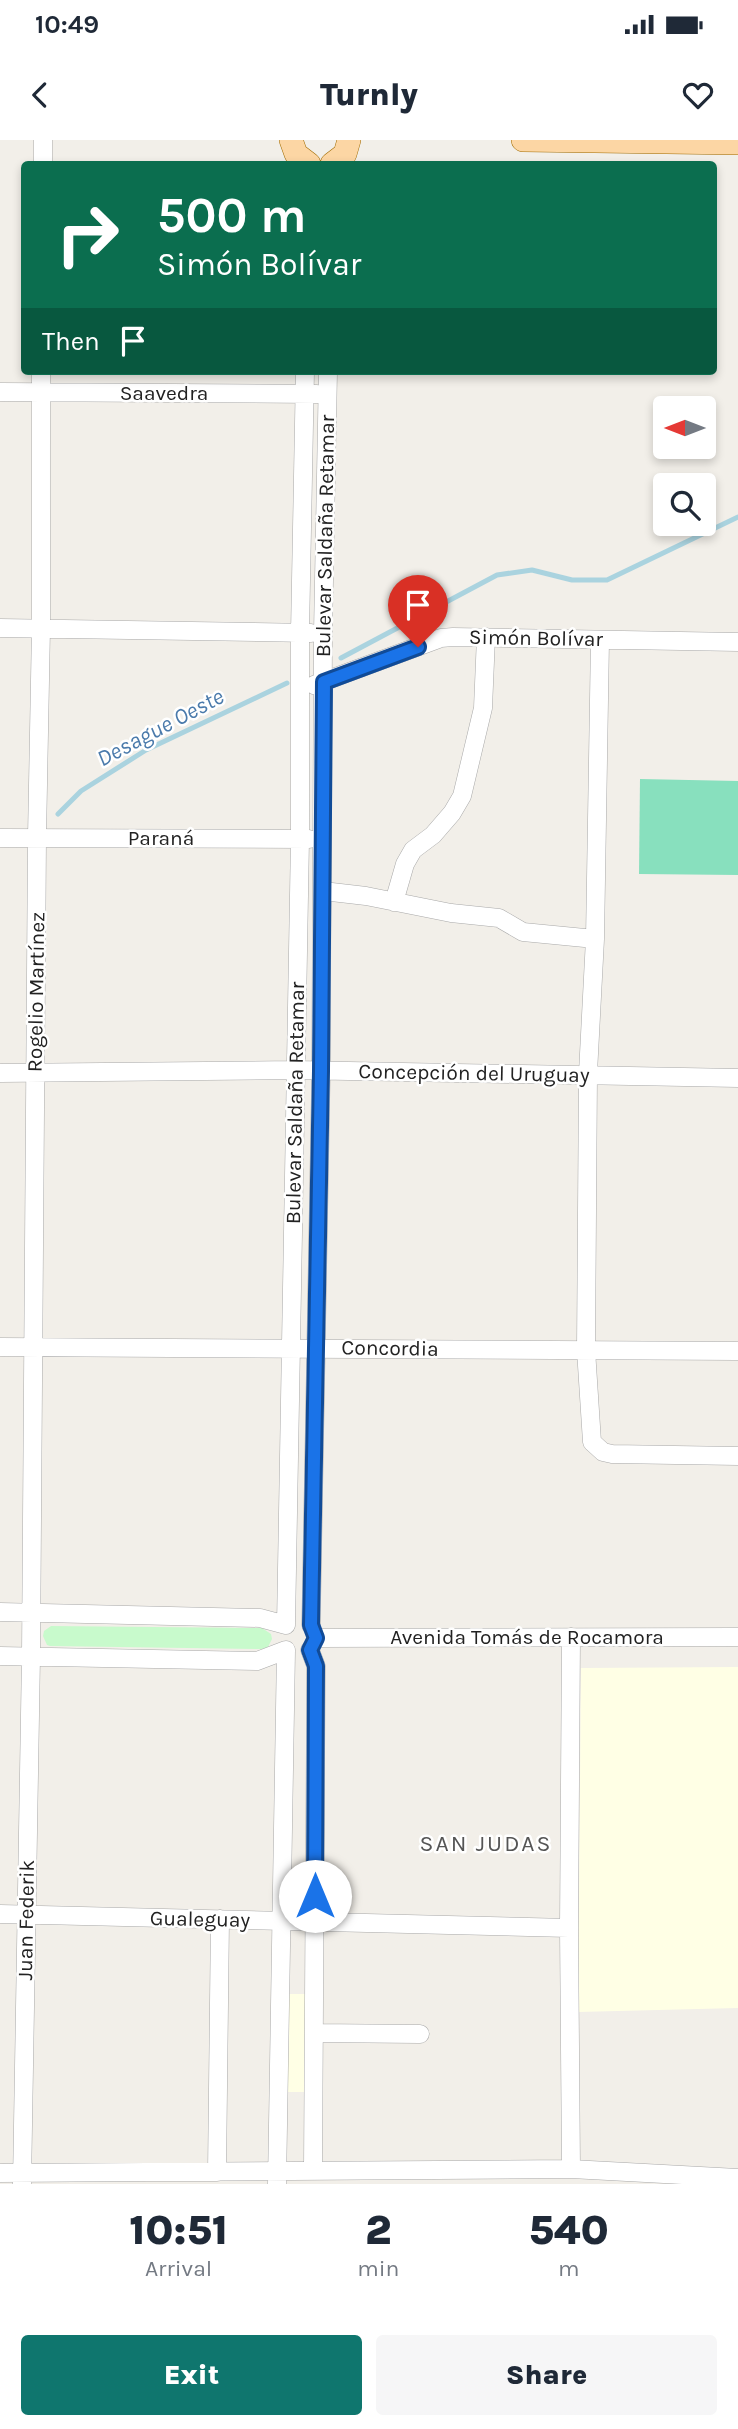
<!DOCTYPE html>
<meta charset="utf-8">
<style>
body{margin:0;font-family:Karla,sans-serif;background:#f6f6f7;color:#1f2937;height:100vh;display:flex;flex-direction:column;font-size:26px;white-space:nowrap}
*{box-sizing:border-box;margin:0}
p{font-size:23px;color:#747a83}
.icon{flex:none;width:38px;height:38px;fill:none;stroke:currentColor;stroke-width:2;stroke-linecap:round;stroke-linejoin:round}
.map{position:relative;height:2044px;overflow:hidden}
.side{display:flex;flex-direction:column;background:#fff;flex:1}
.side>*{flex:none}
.guide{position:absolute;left:21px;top:21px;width:696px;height:214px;border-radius:7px;box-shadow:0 4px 10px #0003;background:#0b6e4f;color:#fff;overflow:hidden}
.needle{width:46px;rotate:270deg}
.fabs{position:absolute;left:653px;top:256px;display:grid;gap:14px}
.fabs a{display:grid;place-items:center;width:63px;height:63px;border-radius:7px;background:#fff;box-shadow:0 4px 10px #0003;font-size:35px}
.pin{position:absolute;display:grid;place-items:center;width:60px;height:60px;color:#fff;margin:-72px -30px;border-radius:50% 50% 50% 0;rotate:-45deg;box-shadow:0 0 7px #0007}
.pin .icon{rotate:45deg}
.me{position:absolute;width:77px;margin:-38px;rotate:0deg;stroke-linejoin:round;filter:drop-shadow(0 0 5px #0008)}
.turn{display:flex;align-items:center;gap:24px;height:147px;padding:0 21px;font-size:32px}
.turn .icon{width:91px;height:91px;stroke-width:2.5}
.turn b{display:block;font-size:49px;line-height:60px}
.then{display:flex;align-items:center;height:66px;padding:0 21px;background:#0003;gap:14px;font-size:26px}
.eta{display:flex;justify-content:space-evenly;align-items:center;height:119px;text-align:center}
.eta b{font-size:42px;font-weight:800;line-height:49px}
.button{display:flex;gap:14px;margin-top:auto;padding:14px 21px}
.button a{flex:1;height:80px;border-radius:7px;background:#0f766e;color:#fff;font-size:28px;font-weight:800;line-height:80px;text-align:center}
.button a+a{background:#f6f6f7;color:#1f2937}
.status{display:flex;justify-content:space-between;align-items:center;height:49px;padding:0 35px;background:#fff;direction:ltr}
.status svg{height:19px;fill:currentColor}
header{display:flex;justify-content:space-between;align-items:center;height:91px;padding:0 21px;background:#fff;font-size:32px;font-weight:800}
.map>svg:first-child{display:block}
</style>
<div class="status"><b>10:49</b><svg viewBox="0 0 49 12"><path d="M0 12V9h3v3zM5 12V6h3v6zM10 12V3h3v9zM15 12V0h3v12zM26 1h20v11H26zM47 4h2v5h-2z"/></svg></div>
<header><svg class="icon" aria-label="back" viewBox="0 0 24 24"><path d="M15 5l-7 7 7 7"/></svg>Turnly<svg class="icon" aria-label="heart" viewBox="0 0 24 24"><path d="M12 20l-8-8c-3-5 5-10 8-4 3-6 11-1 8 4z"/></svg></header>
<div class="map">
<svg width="738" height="2044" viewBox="0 0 738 2044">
<rect width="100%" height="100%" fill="#f2efe9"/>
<path fill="#ffffe5" d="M738,1527V1868L578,1872L581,1528Z
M285,1854H309L307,1952H283Z"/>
<path fill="#c8facc" d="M51,1486L262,1488L271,1494L272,1499L268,1507L262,1509L50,1506L47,1505L43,1496L44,1491Z"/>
<path fill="#88e0be" d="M640,639L738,641V735L639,734Z"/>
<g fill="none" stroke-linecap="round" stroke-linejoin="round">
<path stroke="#aad3df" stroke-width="5" d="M341,518L497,435L532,430L572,440H607L738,377
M58,674L81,651L146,610L287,543"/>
<defs>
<path id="minor" d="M43,24V0
M0,252L317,254
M0,488L311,493
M600,500L595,799L588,933L586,1210L592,1302L603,1312L612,1314L738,1316
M314,545L441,498L453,497L738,502
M0,698L309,699
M323,751L366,756L451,773L499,778L523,792L595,799
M394,762L405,724L413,710L433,695L452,673L462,656L483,568L486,497
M0,933L295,930L738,938
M0,1207L738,1211
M0,1472L260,1478L286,1485L300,699V493L305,231
M311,1485L321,931L323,493L328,231
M316,1498L738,1497
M310,1510L316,1526L313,2031
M0,1516L257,1521L286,1510L277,2044
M0,1774L569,1788
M314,1893L420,1894
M571,2029L569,1788L571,1497
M217,2032L220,1779
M0,2033L571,2029L738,2038
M22,2044L31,1516L37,697L41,488V231"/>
<path id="major" d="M291,0L296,14L309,24
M523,0L738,3
M332,24L345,14L349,0"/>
</defs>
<use href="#minor" stroke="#a9a9a9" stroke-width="19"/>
<use href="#major" stroke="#a06b00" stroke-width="24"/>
<use href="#minor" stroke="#fff" stroke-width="18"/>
<use href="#major" stroke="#fcd6a4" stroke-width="23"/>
</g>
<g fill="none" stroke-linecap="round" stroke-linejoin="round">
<defs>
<path id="route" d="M315,1756L316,1526L310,1510L316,1498L311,1485L321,931L324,542L418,507"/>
</defs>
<use href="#route" stroke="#114b97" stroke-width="18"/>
<use href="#route" stroke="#1a73e8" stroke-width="12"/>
</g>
<g text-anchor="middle" stroke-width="5" stroke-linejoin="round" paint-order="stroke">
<g font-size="21" fill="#222" stroke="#fff">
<text x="164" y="260">Saavedra</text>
<text transform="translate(325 396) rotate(-89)" y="7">Bulevar Saldaña Retamar</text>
<text transform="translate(536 498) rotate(1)" y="7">Simón Bolívar</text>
<text x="161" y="705">Paraná</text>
<text transform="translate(36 852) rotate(-89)" y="7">Rogelio Martínez</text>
<text transform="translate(474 933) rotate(1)" y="7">Concepción del Uruguay</text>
<text transform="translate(295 963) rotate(-89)" y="7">Bulevar Saldaña Retamar</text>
<text transform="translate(390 1208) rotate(1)" y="7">Concordia</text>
<text x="527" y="1504">Avenida Tomás de Rocamora</text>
<text transform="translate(200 1779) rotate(1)" y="7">Gualeguay</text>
<text transform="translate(26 1780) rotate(-89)" y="7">Juan Federik</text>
</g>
<g font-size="23" font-style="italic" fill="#4a7aab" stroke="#fff">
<text transform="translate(160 587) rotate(-28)" y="8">Desague Oeste</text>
</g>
<g font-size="23" letter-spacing="2" fill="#555" stroke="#fff">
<text x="486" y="1711">SAN JUDAS</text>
</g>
</g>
</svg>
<div class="fabs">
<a><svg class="needle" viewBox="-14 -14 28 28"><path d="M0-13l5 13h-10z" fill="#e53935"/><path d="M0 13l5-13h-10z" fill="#747a83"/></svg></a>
<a><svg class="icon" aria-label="search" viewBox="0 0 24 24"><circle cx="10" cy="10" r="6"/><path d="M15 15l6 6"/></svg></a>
</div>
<div class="pin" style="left:418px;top:507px;background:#d93025"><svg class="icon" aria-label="arrive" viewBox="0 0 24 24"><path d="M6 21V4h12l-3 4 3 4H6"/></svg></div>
<svg class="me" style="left:315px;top:1756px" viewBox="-20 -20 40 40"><circle r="19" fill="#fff"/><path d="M0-13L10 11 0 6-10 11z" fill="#1a73e8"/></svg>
<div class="guide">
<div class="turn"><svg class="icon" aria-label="right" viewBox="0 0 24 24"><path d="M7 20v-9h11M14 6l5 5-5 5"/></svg><div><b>500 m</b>Simón Bolívar</div></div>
<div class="then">Then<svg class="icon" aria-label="arrive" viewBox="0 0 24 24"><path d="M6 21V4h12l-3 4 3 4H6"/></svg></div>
</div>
</div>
<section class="side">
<div class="eta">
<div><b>10:51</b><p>Arrival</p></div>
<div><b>2</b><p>min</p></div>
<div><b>540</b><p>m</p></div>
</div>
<div class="button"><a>Exit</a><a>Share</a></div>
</section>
